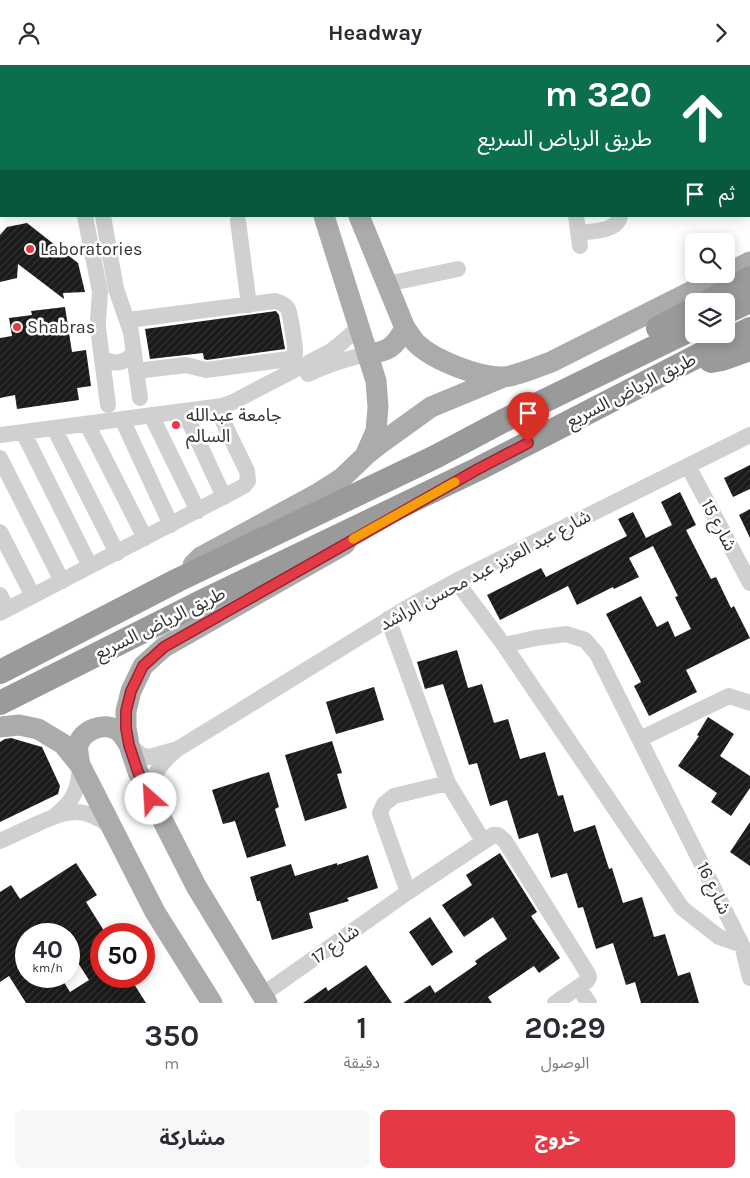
<!DOCTYPE html>
<html lang="ar">
<meta charset="utf-8">
<style>
body{margin:0;font-family:Karla,"Noto Sans Arabic",sans-serif;background:#f7f7f7;color:#2b2b33;direction:rtl;height:100vh;display:flex;flex-direction:column;font-size:19px;white-space:nowrap}
*{box-sizing:border-box;margin:0}
p{font-size:16px;color:#7c7c81}
.icon{flex:none;width:28px;height:28px;fill:none;stroke:currentColor;stroke-width:2;stroke-linecap:round;stroke-linejoin:round}
.map{position:relative;height:938px;overflow:hidden;direction:ltr}
.panel{display:flex;flex-direction:column;background:#fff;flex:1}
.panel>*{flex:none}
.banner{position:absolute;left:0px;top:0px;width:750px;height:152px;box-shadow:0 2px 12px #0003;direction:rtl;background:#0b6e4f;color:#fff;overflow:hidden}
.buttons{position:absolute;left:685px;top:168px;display:grid;gap:10px}
.buttons a{display:grid;place-items:center;width:50px;height:50px;border-radius:8px;background:#fff;box-shadow:0 2px 12px #0003;font-size:25px}
.speed{position:absolute;left:15px;top:858px;display:flex;gap:10px;font-size:25px;font-weight:700;text-align:center}
.speed>*{display:grid;place-content:center;width:65px;height:65px;border-radius:50%;background:#fff;box-shadow:0 2px 12px #0003;line-height:1}
.speed small{font-size:12px;font-weight:400}
.speed .limit{border:8px solid #d22;background:#fff;color:#111}
.pin{position:absolute;display:grid;place-items:center;width:42px;height:42px;color:#fff;margin:-51px -21px;border-radius:50% 50% 50% 0;rotate:-45deg;box-shadow:0 0 5px #0007}
.pin .icon{rotate:45deg}
.me{position:absolute;width:55px;margin:-28px;rotate:334deg;stroke-linejoin:round;filter:drop-shadow(0 0 4px #0008)}
.turn{display:flex;align-items:center;gap:18px;height:105px;padding:0 15px;font-size:22px}
.turn .icon{width:65px;height:65px;stroke-width:2.5}
.turn b{display:block;font-size:35px;line-height:42px}
.then{display:flex;align-items:center;height:48px;padding:0 15px;background:#0003;gap:10px;font-size:19px}
.eta{display:flex;justify-content:space-evenly;align-items:center;height:85px;text-align:center}
.eta b{font-size:30px;font-weight:700;line-height:35px}
.primary-button{display:flex;gap:10px;margin-top:auto;padding:10px 15px}
.primary-button a{flex:1;height:58px;border-radius:8px;background:#e63946;color:#fff;font-size:20px;font-weight:700;line-height:58px;text-align:center}
.primary-button a+a{background:#f7f7f7;color:#2b2b33}
header{display:flex;justify-content:space-between;align-items:center;height:65px;padding:0 15px;background:#fff;font-size:22px;font-weight:700}
.map>svg:first-child{display:block}
</style>
<header><svg class="icon" aria-label="forward" viewBox="0 0 24 24"><path d="M9 5l7 7-7 7"/></svg>Headway<svg class="icon" aria-label="person" viewBox="0 0 24 24"><circle cx="12" cy="8" r="4"/><path d="M4 21q1-7 8-7t8 7"/></svg></header>
<div class="map">
<svg width="750" height="938" viewBox="0 0 750 938">
<defs>
<pattern id="building-hatch" width="6" height="6" patternUnits="userSpaceOnUse" patternTransform="scale(1.25)"><rect width="6" height="6" fill="#1a1a1a"/><path d="M-1 1l2-2M0 6l6-6M5 7l2-2" fill="none" stroke="#333"/></pattern>
</defs>
<rect width="100%" height="100%" fill="#fff"/>
<path fill="url(#building-hatch)" fill-rule="evenodd" d="M27,158L78,198L85,227L63,228L64,234L18,199L17,213L0,217V170L7,162Z
M65,242L72,287L86,285L91,321L77,323L79,335L17,344L15,330L0,333V273L12,271L9,253L32,250L31,246Z
M276,246L279,250L285,284L207,295L204,294L203,288L150,294L145,264Z
M750,400V424L733,432L724,413Z
M680,427L696,460L686,465L711,514L716,512L731,543L734,541L750,573L686,605L697,627L649,651L634,621L641,617L606,549L641,531L657,562L668,556L675,572L691,564L675,532L678,531L653,481L629,493L639,512L614,524L613,522L577,540L568,521L500,555L487,530L541,503L546,512L627,471L618,454L633,447L646,473L672,460L661,437Z
M750,444V473L739,450Z
M457,585L468,623L482,619L494,658L508,654L520,694L545,687L558,731L563,730L574,767L595,760L609,804L612,803L623,838L642,832L654,872L665,869L678,911L690,907L699,938H641L635,917L626,920L613,878L596,884L583,842L578,843L567,808L551,813L538,768L519,774L507,735L490,741L477,698L469,700L443,619L425,624L417,597Z
M374,622L384,655L336,669L326,637Z
M708,652L734,669L720,691L750,711V723L731,751L711,737L717,728L678,701L699,671L697,670Z
M11,673L42,682L60,721L58,729L0,757V677L5,674Z
M332,676L342,708L337,709L347,743L305,756L285,690Z
M269,707L279,742L275,744L286,781L247,793L235,756L223,759L212,725Z
M750,757V801L730,787Z
M500,788L537,847L531,851L560,893L539,908L534,901L488,932L492,938H403L430,920L435,928L477,899L475,896L507,874L493,852L464,872L442,840L472,820L466,810Z
M368,790L378,823L347,833L349,836L309,848L313,863L272,875L260,836H257L250,812L291,799L295,811L337,798V800Z
M76,798L97,830L86,837L106,869H101V911H129L146,938H26L9,911L0,917V827L11,820L20,834ZM26,869H69V884L89,915L70,927L60,911H26Z
M430,852L453,887L432,901L409,867Z
M366,900L392,938H303L326,922L328,926Z"/>
<g fill="none" stroke-linecap="round" stroke-linejoin="round">
<path stroke="#d0d0d0" stroke-width="16" d="M558,0V1
M616,0V1
M526,1L535,0
M0,93H1
M0,116L1,115
M0,133L1,132
M85,151L100,227L98,255V263L108,340
M103,151L116,224L131,267L140,333
M576,151L580,181
M238,156L249,240
M578,168C591,166 617,167 620,151
M387,219L458,204
M128,255L275,236C280,237 285,239 288,244C290,248 296,284 295,288C293,291 292,292 289,294L206,305L186,300L136,306
M102,293C114,300 124,299 134,288
M308,309C327,300 346,294 367,289
M184,346L224,432
M151,350L198,446
M122,354L171,460
M87,359L145,473
M54,363L117,488
M23,367L90,501
M0,370L222,341L233,337L331,286L339,280L358,263
M0,393L62,516
M688,401L750,518
M0,467L33,531
M456,516L504,580L682,843L719,872L742,880
M0,530L7,544
M0,548L244,421L248,416L247,406L216,342
M388,554L448,718L483,776
M504,580L536,573L566,569L585,575L597,589L742,880L750,913
M640,674L729,631L750,638
M129,680L141,690L149,692L174,685
M151,734C152,709 158,701 176,685L410,541L456,516L750,370
M56,750C74,735 79,724 80,700
M0,776C13,770 26,764 39,758C68,745 83,741 110,761
M408,827L380,748L384,739L394,731L448,718
M578,922L589,938
M262,930L408,827L489,773L493,770H498L505,776L588,909L589,912L587,916L555,938"/>
<path stroke="#ababab" stroke-width="21" d="M271,1L272,0
M289,1L297,0L309,1
M359,151L405,263C409,268 412,274 417,279C434,295 479,313 503,312C517,311 537,302 551,297L750,197
M367,289C388,287 395,282 405,263
M367,389L381,378L431,342L501,313
M193,500L201,492L317,429L342,413L365,391L376,366L378,342L376,316L324,151
M0,662L19,660L38,664L63,679L80,700L155,847L212,938
M80,700C79,694 77,686 78,680C83,665 103,657 117,665C122,668 126,675 129,680
M267,938L196,821L138,707L129,680L126,663V646L131,626L143,601L164,582L345,479"/>
<path stroke="#9a9a9a" stroke-width="24" d="M709,236L750,213
M726,247L750,236
M658,263L694,244
M711,296L722,294L750,284
M0,607L178,515L435,392L503,356L694,263
M0,638L205,535L478,404L750,264"/>
</g>
<g fill="none" stroke-linecap="round" stroke-linejoin="round">
<defs>
<path id="route" d="M151,734L138,707L129,680L126,663V646L131,626L143,601L164,582L478,404L528,378"/>
</defs>
<use href="#route" stroke="#96252e" stroke-width="12"/>
<use href="#route" stroke="#e63946" stroke-width="9"/>
<path stroke="#f59e0b" stroke-width="9" d="M353,474L455,417"/>
</g>
<g fill="#e63946" stroke="#fff" stroke-width="2">
<circle cx="30" cy="184" r="5"/>
<circle cx="17" cy="262" r="5"/>
<circle cx="176" cy="360" r="5"/>
</g>
<g text-anchor="middle" stroke-width="5" stroke-linejoin="round" paint-order="stroke">
<g font-size="18" fill="#333" stroke="#fff" text-anchor="start">
<text x="40" y="190">Laboratories</text>
<text x="27" y="268">Shabras</text>
<text x="186" y="356">جامعة عبدالله<tspan x="186" dy="21">السالم</tspan></text>
</g>
<g font-size="18" fill="#333" stroke="#fff">
<text transform="translate(631 325) rotate(-27)" y="6">طريق الرياض السريع</text>
<text transform="translate(719 460) rotate(62)" y="6">شارع 15</text>
<text transform="translate(485 505) rotate(-28)" y="6">شارع عبد العزيز عبد محسن الراشد</text>
<text transform="translate(160 558) rotate(-26)" y="6">طريق الرياض السريع</text>
<text transform="translate(714 823) rotate(64)" y="6">شارع 16</text>
<text transform="translate(335 879) rotate(-35)" y="6">شارع 17</text>
</g>
</g>
</svg>
<div class="buttons">
<a><svg class="icon" aria-label="search" viewBox="0 0 24 24"><circle cx="10" cy="10" r="6"/><path d="M15 15l6 6"/></svg></a>
<a><svg class="icon" aria-label="layers" viewBox="0 0 24 24"><path d="M12 4l9 5-9 5-9-5zM3 14l9 5 9-5"/></svg></a>
</div>
<div class="speed"><div>40<small>km/h</small></div><div class="limit">50</div></div>
<div class="pin" style="left:528px;top:378px;background:#d93025"><svg class="icon" aria-label="arrive" viewBox="0 0 24 24"><path d="M6 21V4h12l-3 4 3 4H6"/></svg></div>
<svg class="me" style="left:151px;top:734px" viewBox="-20 -20 40 40"><circle r="19" fill="#fff"/><path d="M0-13L10 11 0 6-10 11z" fill="#e63946"/></svg>
<div class="banner">
<div class="turn"><svg class="icon" aria-label="ahead" viewBox="0 0 24 24"><path d="M12 20V5M6 11l6-6 6 6"/></svg><div><b>320 m</b>طريق الرياض السريع</div></div>
<div class="then">ثم<svg class="icon" aria-label="arrive" viewBox="0 0 24 24"><path d="M6 21V4h12l-3 4 3 4H6"/></svg></div>
</div>
</div>
<section class="panel">
<div class="eta">
<div><b>20:29</b><p>الوصول</p></div>
<div><b>1</b><p>دقيقة</p></div>
<div><b>350</b><p>m</p></div>
</div>
<div class="primary-button"><a>خروج</a><a>مشاركة</a></div>
</section>
